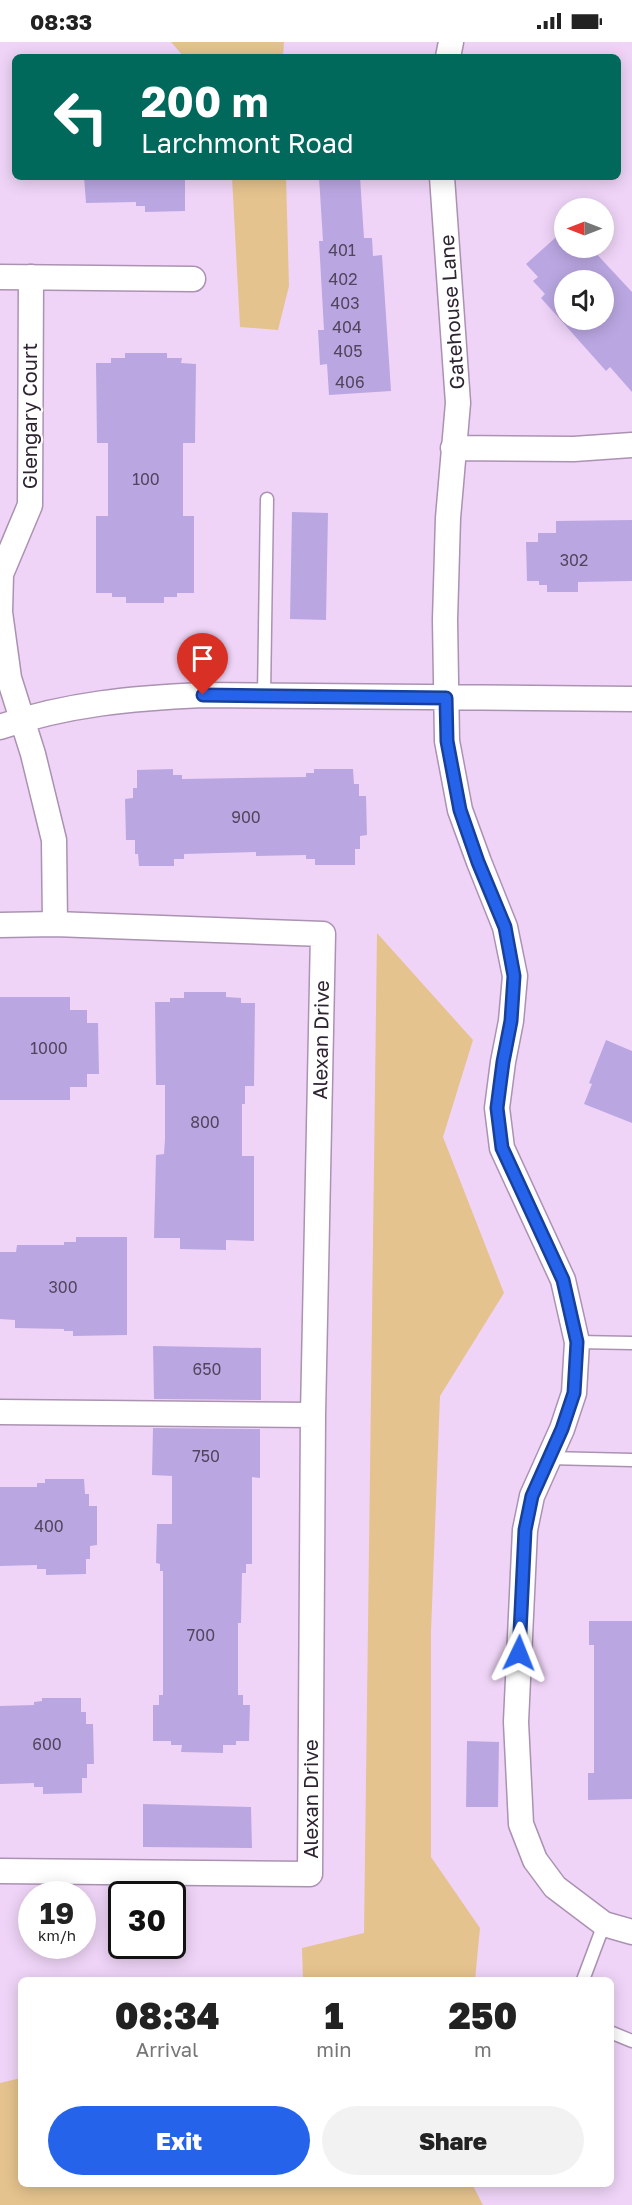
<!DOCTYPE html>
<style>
body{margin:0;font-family:"Golos Text",sans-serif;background:#f2f2f2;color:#222;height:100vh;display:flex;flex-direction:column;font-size:22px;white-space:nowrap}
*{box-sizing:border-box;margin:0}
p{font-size:20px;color:#767676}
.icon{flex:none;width:33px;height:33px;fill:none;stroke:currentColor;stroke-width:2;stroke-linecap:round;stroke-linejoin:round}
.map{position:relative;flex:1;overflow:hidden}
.panel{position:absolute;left:18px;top:1935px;width:596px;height:210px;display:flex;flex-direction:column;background:#fff;border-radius:9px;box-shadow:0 3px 15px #0003}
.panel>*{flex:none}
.hud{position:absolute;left:12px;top:12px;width:609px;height:126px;border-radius:9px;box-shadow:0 3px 15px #0003;background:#00695c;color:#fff;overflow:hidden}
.needle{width:39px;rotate:270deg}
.buttons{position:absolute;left:554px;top:156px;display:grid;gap:12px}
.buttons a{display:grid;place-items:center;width:60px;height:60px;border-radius:50%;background:#fff;box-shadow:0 3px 15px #0003;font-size:30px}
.speed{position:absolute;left:18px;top:1839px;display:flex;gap:12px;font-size:30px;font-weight:700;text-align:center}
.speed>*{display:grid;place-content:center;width:78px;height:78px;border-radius:50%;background:#fff;box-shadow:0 3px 15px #0003;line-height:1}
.speed small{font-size:15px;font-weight:400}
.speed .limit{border:3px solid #111;border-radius:9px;background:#fff;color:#111}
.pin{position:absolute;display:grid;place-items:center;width:51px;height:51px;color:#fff;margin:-62px -26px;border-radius:50% 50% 50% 0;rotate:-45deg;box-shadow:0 0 6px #0007}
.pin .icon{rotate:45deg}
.me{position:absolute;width:66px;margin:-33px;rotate:2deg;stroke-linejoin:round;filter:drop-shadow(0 0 4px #0008)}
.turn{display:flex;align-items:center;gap:21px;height:126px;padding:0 30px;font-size:27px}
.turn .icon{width:78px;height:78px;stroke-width:2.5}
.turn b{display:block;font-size:42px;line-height:51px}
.eta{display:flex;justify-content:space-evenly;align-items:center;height:102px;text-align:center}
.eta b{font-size:36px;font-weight:800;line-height:42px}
.button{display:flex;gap:12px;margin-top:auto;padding:12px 30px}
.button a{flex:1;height:69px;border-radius:36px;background:#2563eb;color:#fff;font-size:24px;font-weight:800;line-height:69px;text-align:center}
.button a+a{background:#f2f2f2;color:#222}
.status{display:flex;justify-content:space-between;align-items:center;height:42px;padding:0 30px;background:#fff;direction:ltr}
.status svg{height:16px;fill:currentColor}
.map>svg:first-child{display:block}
</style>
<div class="status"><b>08:33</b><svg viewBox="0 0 49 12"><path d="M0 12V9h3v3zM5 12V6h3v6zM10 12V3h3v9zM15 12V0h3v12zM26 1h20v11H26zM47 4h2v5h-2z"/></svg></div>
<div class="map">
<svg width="632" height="2163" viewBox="0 0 632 2163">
<rect width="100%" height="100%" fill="#efd4f7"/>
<path fill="#e5c38e" d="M171,0H284L283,15H184Z
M232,135H286L289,244L278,288L240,285Z
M377,891L473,998L443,1095L504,1251L440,1354L431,1590V1815L480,1886L475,1938H303L302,1906L364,1891Z
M21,2036V2142H472L483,2163H0V2041Z"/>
<path fill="#baa7e2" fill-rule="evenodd" d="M84,135H185V169L145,170V164H136V160L86,161Z
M319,135H360L364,196H372L373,214L382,213L391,349L329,353L327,322L320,323L318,288H324L319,199H323Z
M564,188V206H591L632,250V350L610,325L606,329L541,256L545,252L533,239L538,235L526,222ZM564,238H603V278H564Z
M125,311H167V316H182L181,321L196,322L195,401H183V474H194V551H177V555H164V561H126V555H112V551H96V474H108V401H97L96,321H111V316H125Z
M292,470L328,471L326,578L290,577Z
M632,478V539L578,540V550H547V543H539V539H527L526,500H538V491H556V479Z
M173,727V733H182V737L306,735V731H314V727H353L354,742H359V754H366L367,793L360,794V807H355V823H315V817H306V813L256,814V810L184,812V817H174V824H139L138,812H135V798H126L125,757L133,756V746H137V728Z
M184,950H226V955L241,956V961H255L254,1044H245V1062H242V1114H254V1199L226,1198V1208L180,1207V1196H154L156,1113L164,1112L165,1097V1043H156L155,960H170V956H184Z
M0,955H70V968H87V981H98L99,1032H87V1045H70V1058H0Z
M606,998L632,1009V1081L584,1062L592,1042L589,1041Z
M76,1195H127V1293L73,1294V1289H64V1287L15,1286V1278L0,1277V1210H16L17,1203H64V1200H76Z
M153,1304L261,1306V1358L154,1357Z
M153,1386L260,1387V1436L252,1435V1522H246V1531H242L241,1581H238V1653H243V1663H250L249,1699H236V1703H223V1711L181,1710L182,1703H171V1699H153V1663H159V1653H163V1529H160V1522L156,1521L157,1482H172V1434L152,1433Z
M45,1437H84L85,1452H89V1464H97V1503L90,1504V1517H86V1532L46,1533V1527H37V1523L0,1524V1445H37V1441H45Z
M589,1579H632V1757L588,1758V1731H594V1603H589Z
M42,1656H81V1670H86V1682H93L94,1722H87V1736H82V1751L43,1752V1745H34V1741L0,1742V1664L34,1663V1660L42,1659Z
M467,1699L499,1700L498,1765H466Z
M143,1762L251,1765L252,1806L143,1805Z"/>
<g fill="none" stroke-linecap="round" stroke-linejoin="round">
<defs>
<path id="service" d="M264,653L267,457
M577,1300L632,1301
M548,1416L632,1418
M583,1938L604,1882
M610,1990L632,1999"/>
<path id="minor" d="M448,15L451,0
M442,135L458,361L448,476L445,578L447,699L460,768L479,820L505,885L515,934L511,979L503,1020L497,1066L502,1106L563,1238L577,1300L574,1351L562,1387L532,1454L525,1488L516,1680L521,1782L535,1818L555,1845L604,1882L632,1890
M0,235L193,237
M31,235L30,463L1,532L0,570L9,636L33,712L54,798L55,882
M453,406L574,407L632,403
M0,685C66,662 134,656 203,653L632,657
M0,883L55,882L323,892L313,1373L310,1832L0,1829
M0,1370L313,1373"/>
</defs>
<use href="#service" stroke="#ab92b2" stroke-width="15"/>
<use href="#minor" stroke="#ab92b2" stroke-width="27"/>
<use href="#service" stroke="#fff" stroke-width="12"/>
<use href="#minor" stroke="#fff" stroke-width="24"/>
</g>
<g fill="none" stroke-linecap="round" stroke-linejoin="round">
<defs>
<path id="route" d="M203,653L446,656L447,699L460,768L478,820L505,885L514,934L511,979L503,1020L497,1066L502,1106L563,1238L577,1300L574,1351L562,1387L532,1454L525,1488L519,1611"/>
</defs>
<use href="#route" stroke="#184099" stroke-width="15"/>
<use href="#route" stroke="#2563eb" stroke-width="10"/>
</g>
<g text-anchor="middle" stroke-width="4.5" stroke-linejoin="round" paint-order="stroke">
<g font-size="16" fill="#51455d">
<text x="342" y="214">401</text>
<text x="343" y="243">402</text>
<text x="345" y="267">403</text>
<text x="347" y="291">404</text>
<text x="348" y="315">405</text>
<text x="350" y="346">406</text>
<text x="146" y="443">100</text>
<text x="574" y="524">302</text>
<text x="246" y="781">900</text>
<text x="49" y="1012">1000</text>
<text x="205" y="1086">800</text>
<text x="63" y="1251">300</text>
<text x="207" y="1333">650</text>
<text x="206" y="1420">750</text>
<text x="49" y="1490">400</text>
<text x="201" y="1599">700</text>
<text x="47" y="1708">600</text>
</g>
<g font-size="20" fill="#2e2431" stroke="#fff">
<text transform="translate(452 270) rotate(-94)" y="7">Gatehouse Lane</text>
<text transform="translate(30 374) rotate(-90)" y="7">Glengary Court</text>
<text transform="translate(321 998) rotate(-89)" y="7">Alexan Drive</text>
<text transform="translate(311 1757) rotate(-90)" y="7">Alexan Drive</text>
</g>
</g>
</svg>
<div class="buttons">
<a><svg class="needle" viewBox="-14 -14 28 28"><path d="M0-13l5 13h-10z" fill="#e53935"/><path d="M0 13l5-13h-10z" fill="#767676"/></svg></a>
<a><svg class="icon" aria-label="sound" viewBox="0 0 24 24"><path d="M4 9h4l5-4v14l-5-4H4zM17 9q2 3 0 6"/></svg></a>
</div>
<div class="speed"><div>19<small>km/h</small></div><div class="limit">30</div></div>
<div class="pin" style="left:203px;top:653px;background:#d93025"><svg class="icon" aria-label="arrive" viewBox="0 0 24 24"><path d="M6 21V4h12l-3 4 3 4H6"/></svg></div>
<svg class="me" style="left:519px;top:1611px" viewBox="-20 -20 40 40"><path d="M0-17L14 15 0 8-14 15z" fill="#2563eb" stroke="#fff" stroke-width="4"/></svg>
<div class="hud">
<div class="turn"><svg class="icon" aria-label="left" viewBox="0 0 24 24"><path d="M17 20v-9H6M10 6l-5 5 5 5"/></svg><div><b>200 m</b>Larchmont Road</div></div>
</div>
<section class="panel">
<div class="eta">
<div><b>08:34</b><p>Arrival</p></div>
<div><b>1</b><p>min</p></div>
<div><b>250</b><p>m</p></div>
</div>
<div class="button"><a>Exit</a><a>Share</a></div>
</section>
</div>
